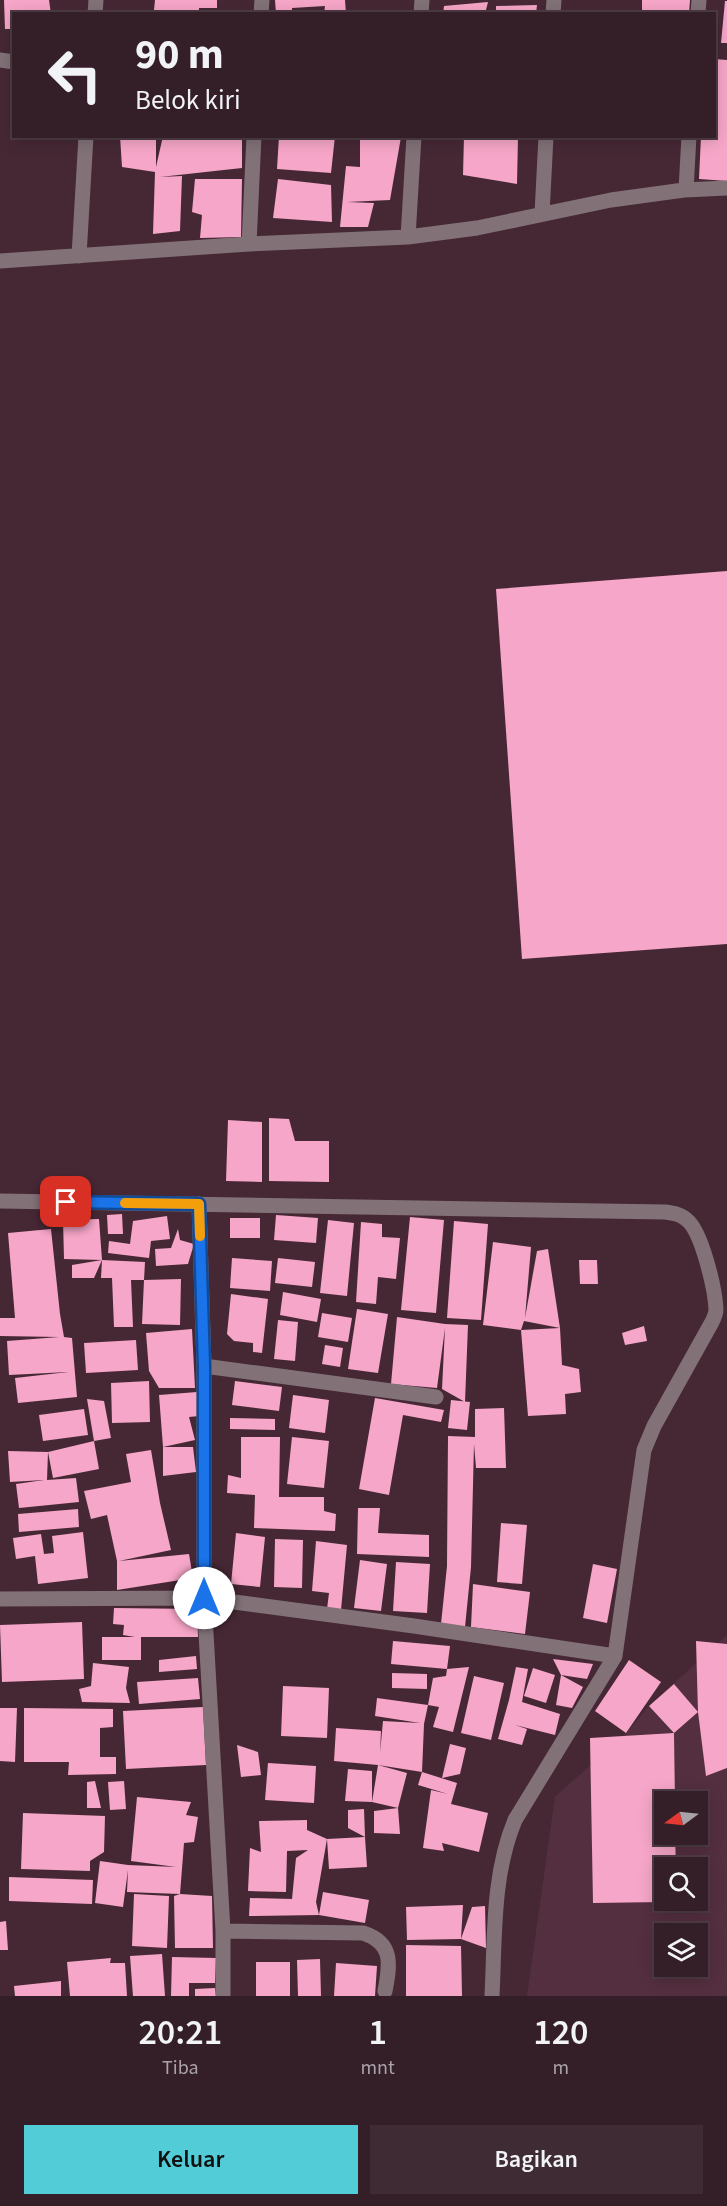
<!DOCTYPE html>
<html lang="id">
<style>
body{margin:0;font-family:"Source Sans 3",sans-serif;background:#3f2b34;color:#f1f3f6;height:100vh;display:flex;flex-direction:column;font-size:22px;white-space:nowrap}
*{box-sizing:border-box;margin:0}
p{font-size:20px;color:#a9a2a8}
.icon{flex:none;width:33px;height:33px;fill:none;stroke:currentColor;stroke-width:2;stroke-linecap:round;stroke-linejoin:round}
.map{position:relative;height:1996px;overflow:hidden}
.drawer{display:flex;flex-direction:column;background:#341e28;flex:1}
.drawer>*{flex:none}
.banner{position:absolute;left:12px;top:12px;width:704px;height:126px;border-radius:0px;box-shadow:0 3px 15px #0003,0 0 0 2px #4e3c45;background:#341e28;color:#f1f3f6;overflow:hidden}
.needle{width:39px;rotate:255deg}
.tools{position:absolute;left:654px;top:1791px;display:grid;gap:12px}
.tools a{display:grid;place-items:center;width:54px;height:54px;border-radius:0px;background:#341e28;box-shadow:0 3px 15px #0003,0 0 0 2px #4e3c45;font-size:30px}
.pin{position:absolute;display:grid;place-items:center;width:51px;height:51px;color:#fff;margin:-26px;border-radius:12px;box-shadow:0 3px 9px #0006}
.me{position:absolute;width:66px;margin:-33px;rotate:0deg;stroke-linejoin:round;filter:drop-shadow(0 0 4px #0008)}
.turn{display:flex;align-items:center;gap:21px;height:126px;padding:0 24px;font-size:27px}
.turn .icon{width:78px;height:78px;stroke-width:2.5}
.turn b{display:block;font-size:42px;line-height:51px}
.eta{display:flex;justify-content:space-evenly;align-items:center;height:102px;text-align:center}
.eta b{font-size:36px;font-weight:600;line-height:42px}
.action{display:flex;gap:12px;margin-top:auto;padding:12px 24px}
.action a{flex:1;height:69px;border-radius:0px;background:#52ccd6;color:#111;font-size:24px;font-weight:600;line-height:69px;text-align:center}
.action a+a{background:#3f2b34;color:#f1f3f6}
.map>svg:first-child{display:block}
</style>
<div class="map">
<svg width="727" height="1996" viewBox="0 0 727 1996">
<rect width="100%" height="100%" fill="#462835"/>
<path fill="#542f3f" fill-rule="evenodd" d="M727,1635V1996H527L555,1797L626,1733L649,1706ZM664,1802H698V1834H664ZM664,1868H698V1900H664ZM664,1934H698V1966H664Z"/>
<path fill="#f6a6c8" d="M4,0H49L51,14H14V29H5Z
M155,0H217V8H199V14H174V11L154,10Z
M275,0H345L346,14H324L325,6L292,8V14H276Z
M642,0H690L689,14H642Z
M725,1H727V43H721Z
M488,2L485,14H443L444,6Z
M537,5L536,14H496V6Z
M714,59L727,60V181L699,179L701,136H714Z
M120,136H156V167L163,136H242V168L160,177L182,176L180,231L153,234L155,172L122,167Z
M279,136H335L331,173L277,169Z
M360,136L401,137L390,200L347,202L374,203L368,227H340L346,166L360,167Z
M464,136H518L517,184L463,175Z
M195,179H242L241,237L200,238L202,215L192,212Z
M278,179L331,185L332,222L273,218Z
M727,571V944L522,959L496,589Z
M269,1118L289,1119L295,1141H329V1182L269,1181Z
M228,1120L262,1122V1182L226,1181Z
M122,1214L123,1234H108L107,1215Z
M276,1215L318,1218L316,1243L274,1240Z
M167,1216L170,1239L151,1241L149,1258L108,1253L109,1241L130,1244L133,1221Z
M410,1217L444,1220L436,1313L401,1310Z
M230,1218H260V1238H230Z
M99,1219L102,1260L145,1262L144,1280H131L133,1327H114L112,1278H101L102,1260L94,1278H72V1265L102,1260L64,1259L63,1220Z
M328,1220L354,1223L347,1296L320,1293Z
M454,1221L488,1224L481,1320L447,1318Z
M361,1222L382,1224V1237L400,1238L396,1279L378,1277L376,1304L356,1302Z
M51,1229L60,1314L64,1337L72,1338L77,1397L18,1403L15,1378L68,1372L9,1375L7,1341L59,1337L0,1336V1318H15L8,1233Z
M178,1229L180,1240L194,1244L188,1264L156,1266L155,1249L171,1248Z
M493,1242L531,1247L525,1318L537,1251L548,1249L560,1328L562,1365L579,1369L581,1392L565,1394L566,1414L528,1416L521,1330L560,1328L524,1321L521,1330L483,1325Z
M232,1258L272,1261L270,1291L230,1288Z
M278,1258L315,1262L312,1287L275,1283Z
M579,1260H597L598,1284H580Z
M181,1279L180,1325L142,1324L144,1280Z
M283,1292L321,1299L317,1322L280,1315Z
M231,1294L268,1299L262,1353L253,1352V1343L234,1341L227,1334Z
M357,1309L388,1314L378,1373L348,1369Z
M322,1313L352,1318L348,1342L318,1337Z
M397,1317L445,1324L468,1325L465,1402L442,1389L445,1328L437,1388L391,1384Z
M278,1320L298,1322L295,1361L274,1359Z
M644,1326L647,1341L625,1345L622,1333Z
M192,1329L195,1388H159L149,1371L146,1333Z
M136,1340L138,1370L86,1373L84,1343Z
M325,1345L343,1348L340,1367L322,1364Z
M149,1381L150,1422L112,1423L111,1383Z
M235,1381L282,1387L279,1411L232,1405Z
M197,1392L199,1416L189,1417L195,1440L163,1447L159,1395Z
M293,1395L329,1400L325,1433L289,1428Z
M375,1398L444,1410L441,1422L403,1415L389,1495L359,1489Z
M87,1399L104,1401L111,1438L94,1441Z
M451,1400L470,1402L467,1430L448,1428Z
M504,1408L506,1468H476L474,1444L471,1567L465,1627L441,1624L447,1566L448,1436L475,1437V1409Z
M84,1409L88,1435L43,1441L39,1415Z
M230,1418L275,1419V1430L230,1429Z
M241,1437H280L279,1497H324V1511L336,1514L335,1531L254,1528L255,1495L227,1493L228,1475L241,1478Z
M292,1437L329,1441L324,1488L287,1484Z
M94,1441L99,1469L53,1478L48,1452Z
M163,1447H193L196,1472L163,1476Z
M151,1450L160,1503L171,1550L119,1561L189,1554L193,1578L117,1590V1561L107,1515L91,1519L84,1491L131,1482L126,1454Z
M8,1451L48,1452L47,1480L76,1478L79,1502L19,1508L16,1484L44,1480L10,1482Z
M358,1508H380L378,1533L429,1535V1557L357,1554Z
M78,1509L79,1527L19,1532L18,1514Z
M501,1523L527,1525L522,1584L497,1582Z
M83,1532L88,1578L38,1584L35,1556L16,1559L13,1538L41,1534L44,1554L54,1553L52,1536Z
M236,1533L265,1537L260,1587L231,1584Z
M275,1539L303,1540L302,1588L274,1587Z
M316,1541L347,1545L341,1610L327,1609L329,1593L312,1591Z
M360,1560L387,1564L381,1611L354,1608Z
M396,1562L430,1564L427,1613L393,1611Z
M593,1564L617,1569L607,1623L583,1618Z
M473,1584L530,1592L525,1634L471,1627Z
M114,1608L197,1609L198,1637H141V1660H102V1637H135L123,1635L124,1625L113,1624Z
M82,1622L84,1679L2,1682L0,1625Z
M393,1641L450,1646L447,1669L391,1664Z
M696,1641L727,1644V1768L706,1776L698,1712L674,1733L675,1802H664V1834H675L676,1868H664V1902L593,1903L590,1738L674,1733L649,1706L674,1684L698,1712Z
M196,1656L197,1669L159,1672V1660Z
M553,1659L593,1664L587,1679L561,1675L583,1687L572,1708L556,1705L561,1675Z
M629,1660L661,1682L626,1733L595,1711Z
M93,1663L129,1667L126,1688L130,1703L82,1702L79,1689L91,1686Z
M469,1667L453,1732L433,1727L439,1707L428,1705L424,1724L422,1772L378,1765L407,1773L398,1808L400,1834L374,1833V1811L398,1808L372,1802L378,1765L334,1761L336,1728L381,1731L380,1753L383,1721L420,1723L375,1716L377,1698L428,1705L433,1678L446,1676L447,1669Z
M516,1667L528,1669L522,1702L560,1714L555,1735L515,1725L527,1729L522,1745L498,1739L509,1700Z
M533,1668L555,1675L546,1703L524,1696Z
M392,1673L427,1674V1689L392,1688Z
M474,1676L504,1683L491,1740L461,1733Z
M198,1678L200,1699L139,1704L137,1682Z
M283,1686L329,1688L327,1738L281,1736Z
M203,1707L206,1765L126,1769L123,1711Z
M0,1708H17L15,1762L0,1761Z
M24,1708L113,1709V1727L100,1728V1757H116V1774L68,1775L69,1762H24Z
M450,1744L466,1748L460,1774L442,1778Z
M237,1745L258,1752L261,1775L241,1777Z
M268,1763L316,1766L314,1803L265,1800Z
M348,1769L372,1771V1802L345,1801Z
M422,1772L457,1783L451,1804L488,1813L479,1852L442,1843L444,1851L423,1848L431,1790L448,1794L418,1785Z
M95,1781L101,1808H87V1782Z
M124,1781L126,1809L110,1810L108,1782Z
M137,1797L191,1802L186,1815L198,1817L194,1842L184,1843L180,1894L212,1896L213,1948H175L174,1896L180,1894L127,1892L128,1870L123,1907L95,1903L100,1861L128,1865L176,1867L131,1861Z
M364,1809L365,1837L348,1828V1810Z
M23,1813L105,1816L104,1852L90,1861V1871L21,1869Z
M307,1820V1830L327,1839L316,1902L319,1915L249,1916L250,1898L292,1899L296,1858L308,1850L287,1851L286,1892L248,1891L250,1848L261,1852L259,1821Z
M365,1837L367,1867L329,1869L327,1839Z
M9,1877L93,1880L92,1904L9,1901Z
M323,1892L369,1900L365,1923L319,1915Z
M134,1894L169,1896L167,1948L132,1946Z
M463,1905L461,1939L407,1940L406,1907Z
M485,1906L486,1948L461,1939L472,1907Z
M6,1921L8,1950H0V1922Z
M406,1945L461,1946L462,1996H406Z
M162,1954L165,1996H133L130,1956Z
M172,1957L216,1958L215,1983H189V1996H171Z
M111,1958L110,1963H125L127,1996H70L67,1962Z
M320,1959L321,1996H298L297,1960Z
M256,1962H290V1996H256Z
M336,1963L377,1966L375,1996H334Z
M61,1981V1996H15L14,1986Z
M215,1988L216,1996H195V1989Z"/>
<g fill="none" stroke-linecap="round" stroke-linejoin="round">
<path stroke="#827278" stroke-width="15" d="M95,14L96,0
M261,14L262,0
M421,14L422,0
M553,14L554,0
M698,14L699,0
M0,60L14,62
M686,190L689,136
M542,214L546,136
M408,237L414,136
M249,244L254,136
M79,256L86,136
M0,261L249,244L408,237L477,228L611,200L684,190L727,188
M0,1201L665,1212C673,1213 681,1214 687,1220C702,1232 715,1289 716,1309C716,1314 714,1318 712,1322L654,1426L644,1450L615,1656
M199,1204L204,1366V1598L223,1931V1996
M204,1366L436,1397
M0,1599L204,1598L414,1626L615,1656L515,1820C492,1875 495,1937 492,1996
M223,1931L363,1933C394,1943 390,1965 385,1991"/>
</g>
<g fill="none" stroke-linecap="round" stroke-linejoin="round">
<defs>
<path id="route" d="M66,1202L199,1204L204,1366V1598"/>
</defs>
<use href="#route" stroke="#114b97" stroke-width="15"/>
<use href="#route" stroke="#1a73e8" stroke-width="10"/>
<path stroke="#f59e0b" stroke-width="10" d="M125,1203L199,1204L200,1236"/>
</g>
</svg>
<div class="tools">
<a><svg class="needle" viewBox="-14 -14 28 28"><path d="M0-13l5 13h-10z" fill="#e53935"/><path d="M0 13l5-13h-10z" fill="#a9a2a8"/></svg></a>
<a><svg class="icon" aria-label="search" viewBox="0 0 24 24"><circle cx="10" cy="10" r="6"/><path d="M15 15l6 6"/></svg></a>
<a><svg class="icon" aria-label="layers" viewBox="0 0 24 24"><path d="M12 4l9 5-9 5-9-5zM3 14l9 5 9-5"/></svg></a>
</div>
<div class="pin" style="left:66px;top:1202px;background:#d93025"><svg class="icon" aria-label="arrive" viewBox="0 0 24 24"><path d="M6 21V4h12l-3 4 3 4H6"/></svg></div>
<svg class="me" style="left:204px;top:1598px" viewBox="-20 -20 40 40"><circle r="19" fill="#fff"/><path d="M0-13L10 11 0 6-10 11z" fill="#1a73e8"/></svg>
<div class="banner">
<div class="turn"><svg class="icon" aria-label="left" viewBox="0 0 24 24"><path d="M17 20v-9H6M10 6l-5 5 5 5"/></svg><div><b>90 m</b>Belok kiri</div></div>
</div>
</div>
<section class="drawer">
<div class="eta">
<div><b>20:21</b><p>Tiba</p></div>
<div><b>1</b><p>mnt</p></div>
<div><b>120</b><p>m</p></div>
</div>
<div class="action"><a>Keluar</a><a>Bagikan</a></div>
</section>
